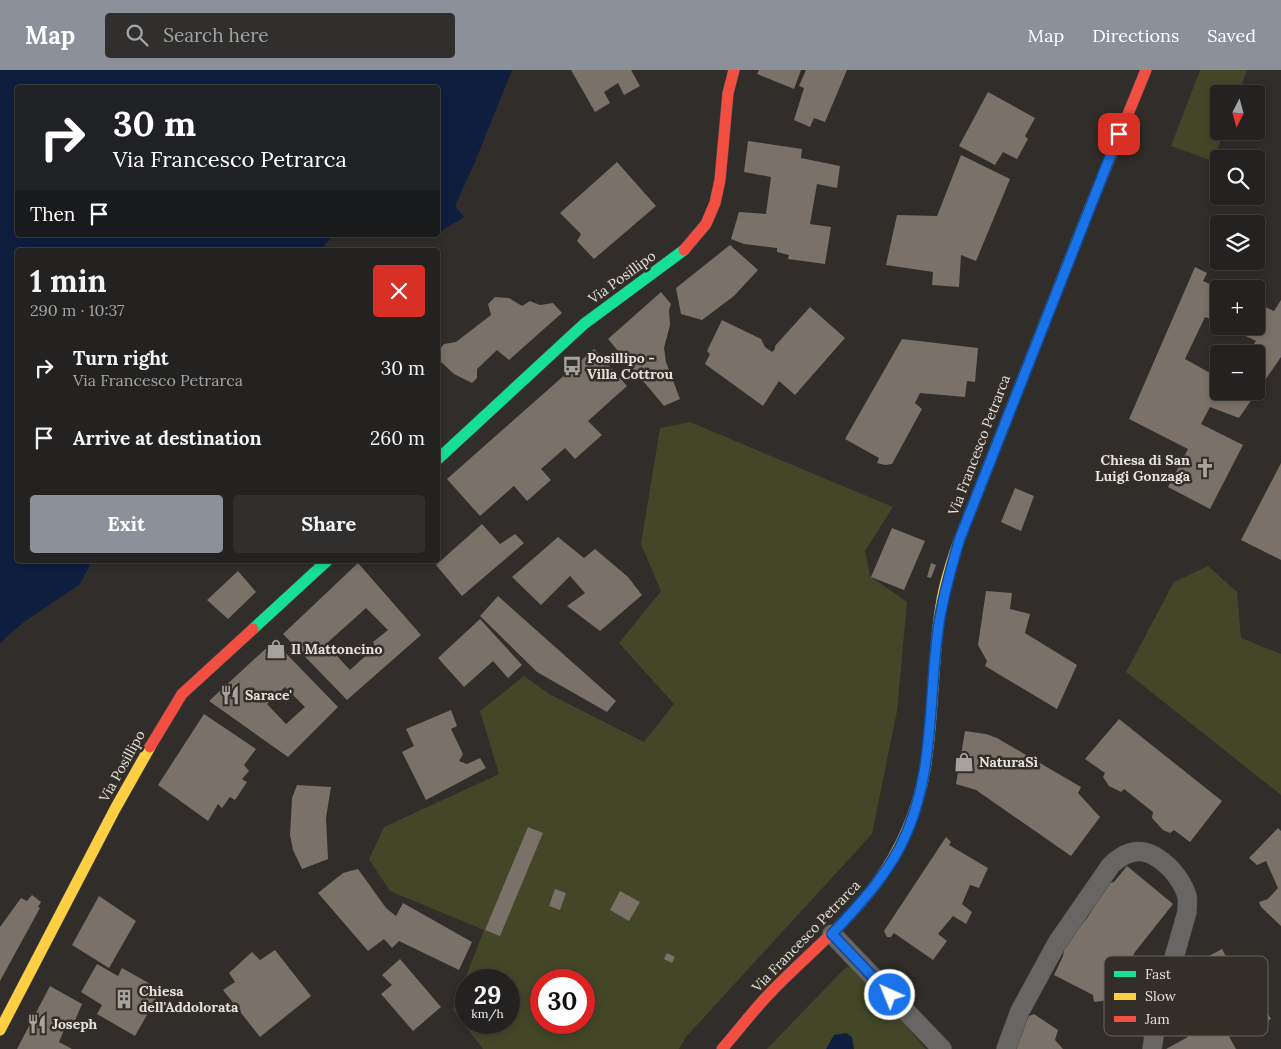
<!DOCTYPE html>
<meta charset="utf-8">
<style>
body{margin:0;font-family:Lora,serif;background:#302f2d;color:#f1f3f6;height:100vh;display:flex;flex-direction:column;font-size:19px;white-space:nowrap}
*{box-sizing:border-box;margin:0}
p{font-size:16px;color:#a3a4a5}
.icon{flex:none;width:28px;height:28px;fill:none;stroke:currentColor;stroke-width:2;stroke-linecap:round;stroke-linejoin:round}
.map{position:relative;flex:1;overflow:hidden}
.details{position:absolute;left:15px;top:178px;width:425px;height:315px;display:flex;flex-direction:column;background:#242220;border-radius:5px;box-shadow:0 2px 8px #0003,0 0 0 1px #413f3e}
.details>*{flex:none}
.top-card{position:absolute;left:15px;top:15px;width:425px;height:152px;border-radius:5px;box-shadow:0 2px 8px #0003,0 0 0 1px #413f3e;background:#202124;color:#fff;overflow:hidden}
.needle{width:32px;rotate:186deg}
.fabs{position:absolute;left:1210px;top:15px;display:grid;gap:10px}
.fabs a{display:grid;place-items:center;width:55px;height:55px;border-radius:5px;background:#242220;box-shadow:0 2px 8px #0003,0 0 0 1px #413f3e;font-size:25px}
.speed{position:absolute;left:455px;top:899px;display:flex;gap:10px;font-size:25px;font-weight:700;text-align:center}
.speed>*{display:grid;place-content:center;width:65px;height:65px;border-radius:50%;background:#242220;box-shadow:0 2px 8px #0003,0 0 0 1px #413f3e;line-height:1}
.speed small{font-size:12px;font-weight:400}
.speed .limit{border:8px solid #d22;background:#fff;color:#111}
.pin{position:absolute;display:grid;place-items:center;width:42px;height:42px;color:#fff;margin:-21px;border-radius:10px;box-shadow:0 2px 8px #0006}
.me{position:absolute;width:55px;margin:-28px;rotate:316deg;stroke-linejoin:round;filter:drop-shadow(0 0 4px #0008)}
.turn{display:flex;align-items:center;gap:18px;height:105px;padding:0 15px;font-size:22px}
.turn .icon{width:65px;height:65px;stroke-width:2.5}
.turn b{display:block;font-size:35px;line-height:42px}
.then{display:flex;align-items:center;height:48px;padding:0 15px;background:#0003;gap:10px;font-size:19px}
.round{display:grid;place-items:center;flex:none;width:52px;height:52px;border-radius:5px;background:#302f2d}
.headline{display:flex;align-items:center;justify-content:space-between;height:85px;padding:0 15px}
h1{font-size:30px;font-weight:800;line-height:38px}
.button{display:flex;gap:10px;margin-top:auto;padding:10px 15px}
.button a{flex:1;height:58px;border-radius:5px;background:#8c9099;color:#fff;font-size:20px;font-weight:800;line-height:58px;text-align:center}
.button a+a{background:#302f2d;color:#f1f3f6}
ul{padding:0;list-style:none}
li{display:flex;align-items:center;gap:15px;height:70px;padding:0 15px}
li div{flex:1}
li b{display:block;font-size:19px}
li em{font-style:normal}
header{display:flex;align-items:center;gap:30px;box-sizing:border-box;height:70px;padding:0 25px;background:#8c9099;color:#fff}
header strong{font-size:24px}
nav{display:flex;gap:28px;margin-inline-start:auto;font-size:18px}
.search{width:350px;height:45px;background:#302f2d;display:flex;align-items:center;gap:12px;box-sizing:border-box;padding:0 18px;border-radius:5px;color:#a3a4a5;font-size:19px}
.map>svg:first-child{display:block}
</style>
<header>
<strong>Map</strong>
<div class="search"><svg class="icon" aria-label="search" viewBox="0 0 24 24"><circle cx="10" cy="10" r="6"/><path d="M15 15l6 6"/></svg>Search here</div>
<nav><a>Map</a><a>Directions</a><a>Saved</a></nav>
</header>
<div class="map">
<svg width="1281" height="979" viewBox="0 0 1281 979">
<rect width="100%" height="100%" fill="#302d2a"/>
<path fill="#434727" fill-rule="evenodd" d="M1200,0H1247L1238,24H1219V61H1224L1213,91L1171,76Z
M690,352L893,437L865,481L870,506L907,532L897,641L872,764L686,967L679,979H483L453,940L484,860L390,821L369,789L384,757L499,704L480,641L524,606L549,624L644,672L674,634L619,573L661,521L641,474L660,358ZM466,910H509V952H466ZM541,910H584V952H541Z
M1208,496L1237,522L1241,568L1281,584V725L1126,602L1174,512Z
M853,895L926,979H767L844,899Z"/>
<path fill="#0d1e3f" d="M0,0H512L474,94L455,136L464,147L438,163V18H18V165H333L321,180H18V490H93L79,515L21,554L0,573Z
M846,963L852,967L854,979H826L834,965Z"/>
<path fill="#7a7168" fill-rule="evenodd" d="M571,0H631L640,16L624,25L618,13L604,22L610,33L595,42Z
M759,0H801L794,19L757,4Z
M806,0H847L825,52L814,48L810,57L794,50L804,18L799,16Z
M988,22L1035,48L1025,66L1028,69L1017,89L1003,82L995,95L959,76Z
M748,71L802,79L801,88L840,96L837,118L817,114L810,154L831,157L825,194L788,189L789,185L777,182V178L744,174L731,169L739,142L766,144L771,107L744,102Z
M961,85L1010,109L976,191L961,185L959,217L932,215L933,202L886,195L897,145L937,146Z
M617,92L656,136L594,189L577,171L581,164L560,143Z
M730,175L758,200L734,226L702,250L681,244L676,218Z
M1195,197L1207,203L1203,211L1219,218V253L1205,247L1185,289L1219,308V321H1256V284H1247L1256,271L1225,256H1256V233L1274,241L1281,230V287L1239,348L1210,337L1201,354L1243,375L1210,439L1168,417L1188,379L1129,349Z
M661,222L671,234L669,240L670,255L664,278L666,292L680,329L664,336L608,269Z
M495,227L509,228L522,236L530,231L540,235L553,233L562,243L509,290L497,280L477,299V308L472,313L454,304L441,292L438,281L444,274L456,272L491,245L488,234Z
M810,237L845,268L795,325L779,311L763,336L705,294L710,284L707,281L722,250L761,269L765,277L772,282L775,279V276Z
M902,269L978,278L975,312L967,311L965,327L920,323L915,333L922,339L892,394L885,395L877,393L879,388L845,369Z
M594,279L627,316L588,351L602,365L575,389L565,378L541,399L551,410L527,431L514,416L480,446L447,409Z
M1281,393V490L1241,470Z
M1015,418L1034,426L1021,461L1001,452Z
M482,454L500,474L515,464L524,473L462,526L436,495Z
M892,458L925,471L904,520L871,507Z
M558,467L584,488L595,479L628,507L642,525L600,561L567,536L585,523L570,506L541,535L512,507Z
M358,493L421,565L347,630L283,564ZM366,538L388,560L373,572L375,577L350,600L326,574Z
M931,493L936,495L931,508L927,507Z
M238,501L256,522L228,549L207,530Z
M986,521L1012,523L1010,539L1030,544L1025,563L1077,595L1057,639L985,596L987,591L978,575Z
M498,526L616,631L607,642L537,602L480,546Z
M480,549L522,595L508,608L493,591L464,617L438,588Z
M274,571L338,637L288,687L209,631ZM285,617L305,637L286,654L267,634Z
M451,640L457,656L451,659L463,684L459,691L467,694L480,688L486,698L426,730L402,682L414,676L406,659Z
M204,644L256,679L244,695L249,701L242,709L247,712L235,730L230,727L222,738L218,734L208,751L158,715Z
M1119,649L1222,731L1190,772L1174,760L1170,763L1163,760L1152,748L1153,742L1124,719L1121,722L1109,716L1103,707L1105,703L1085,689Z
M965,661L986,664L997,668L1081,717L1078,723L1100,747L1071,786L976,720L956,714Z
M297,715L331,717L326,748L328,789L302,799L293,780L290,765L292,728Z
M528,757L543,763L500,866L485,860Z
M1278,758L1281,761V856L1261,837L1259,832L1268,829L1278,818L1266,791L1257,795L1249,788Z
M946,767L951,772L949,775L988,798L979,818L970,815L962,834L972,842L966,854L953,846L938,864L947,871L933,890L894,863L891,867H887L884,861Z
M1127,796L1173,834L1135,882L1109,930L1094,932L1093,925L1054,905L1063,886L1065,875L1087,848L1094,837L1095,830L1105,814L1114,812Z
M358,799L386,838L396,846L403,833L472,872L459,900L399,871L392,878L384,869L368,881L318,823L343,803Z
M555,819L566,823L560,840L549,836Z
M620,821L640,832L629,851L610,840Z
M32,825L41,832L38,837L40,838L0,911V857L21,828L27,831Z
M99,826L136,851L109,898L72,875Z
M1222,879L1246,925L1252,923L1257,925L1271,949L1239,966L1229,947L1221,952L1236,979H1166L1188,967L1173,936L1182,903L1186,898Z
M275,880L311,926L260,967L223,920L235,912L229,903L252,882L260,890Z
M667,883L675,887L672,893L664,889Z
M400,889L441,937L413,961L381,924L392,915L382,905Z
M97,894L118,906L122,898L161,920L135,966L97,944L102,935L81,922Z
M50,916L82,934L73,955L67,953L59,972L72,979H17Z
M1034,944L1058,960L1055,970L1063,979H1015L1016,971L1029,946Z"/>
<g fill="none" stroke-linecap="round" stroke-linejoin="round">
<defs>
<path id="street" d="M832,864L942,979
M1006,979L1020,941L1057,873L1111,795C1133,774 1151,779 1171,799C1178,807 1184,815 1187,826C1188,831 1187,837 1187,842L1157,947L1152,979"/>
<path id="fast" d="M438,389L584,254L684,180
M969,445L1090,137
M253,559L328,490"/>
<path id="slow" d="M876,814C901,780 918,740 925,699C934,645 932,590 941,536C945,508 958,472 969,445
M0,960L115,739L150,677"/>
<path id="jam" d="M1090,137L1146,0
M684,180L706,154L715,133L720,110L728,23L734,0
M150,677L182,624L253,559
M722,979C739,960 754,939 772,921C807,885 846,854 876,814"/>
</defs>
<use href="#street" stroke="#4c4a47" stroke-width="20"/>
<use href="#fast" stroke="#4c4a47" stroke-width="12"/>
<use href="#slow" stroke="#4c4a47" stroke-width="12"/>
<use href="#jam" stroke="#4c4a47" stroke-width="12"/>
<use href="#street" stroke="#676665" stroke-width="19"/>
<use href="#fast" stroke="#16e098" stroke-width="11"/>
<use href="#slow" stroke="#ffcf43" stroke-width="11"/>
<use href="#jam" stroke="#f24e42" stroke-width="11"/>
</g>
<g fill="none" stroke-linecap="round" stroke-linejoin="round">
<defs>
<path id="route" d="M890,925L832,864C857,837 883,810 900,777C935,710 928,633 938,560C942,529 951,498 960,468L1119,64"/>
</defs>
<use href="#route" stroke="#114b97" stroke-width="12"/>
<use href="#route" stroke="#1a73e8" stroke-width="9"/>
</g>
<defs>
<symbol id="bus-bare" viewBox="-9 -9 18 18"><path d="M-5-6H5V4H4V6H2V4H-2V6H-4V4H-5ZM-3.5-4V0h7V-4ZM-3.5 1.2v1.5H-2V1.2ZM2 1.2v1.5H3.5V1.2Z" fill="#a6a29e" stroke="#332e27" stroke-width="2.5" paint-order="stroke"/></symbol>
<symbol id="church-bare" viewBox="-9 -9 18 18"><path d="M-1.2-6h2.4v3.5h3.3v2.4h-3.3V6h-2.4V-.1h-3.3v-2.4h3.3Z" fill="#a6a29e" stroke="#332e27" stroke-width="2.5" paint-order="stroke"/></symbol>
<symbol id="shop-bare" viewBox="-9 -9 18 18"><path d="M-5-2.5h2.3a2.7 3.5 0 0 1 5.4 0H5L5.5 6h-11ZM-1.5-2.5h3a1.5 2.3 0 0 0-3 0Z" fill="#a6a29e" stroke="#332e27" stroke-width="2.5" paint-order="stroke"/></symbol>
<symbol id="restaurant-bare" viewBox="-9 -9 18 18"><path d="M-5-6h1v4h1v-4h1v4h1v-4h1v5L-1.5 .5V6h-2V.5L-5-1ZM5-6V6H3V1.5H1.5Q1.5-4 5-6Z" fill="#a6a29e" stroke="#332e27" stroke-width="2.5" paint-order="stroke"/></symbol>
<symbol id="building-bare" viewBox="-9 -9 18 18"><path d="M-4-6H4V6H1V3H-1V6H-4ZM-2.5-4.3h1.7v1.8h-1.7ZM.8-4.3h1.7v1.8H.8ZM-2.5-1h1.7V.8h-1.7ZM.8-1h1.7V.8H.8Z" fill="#a6a29e" stroke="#332e27" stroke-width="2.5" paint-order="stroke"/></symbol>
</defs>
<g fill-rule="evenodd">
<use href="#bus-bare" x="558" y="282" width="28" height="28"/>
<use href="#church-bare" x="1191" y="384" width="28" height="28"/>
<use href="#shop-bare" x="262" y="565" width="28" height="28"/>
<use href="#restaurant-bare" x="216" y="611" width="28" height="28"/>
<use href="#shop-bare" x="950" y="678" width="28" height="28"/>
<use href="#building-bare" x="110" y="915" width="28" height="28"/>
<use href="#restaurant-bare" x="23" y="940" width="28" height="28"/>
</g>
<g text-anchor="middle" stroke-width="5" stroke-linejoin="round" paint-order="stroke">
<g font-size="14" fill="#e5e1dd" stroke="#332e27">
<text transform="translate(622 207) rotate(-36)" y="5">Via Posillipo</text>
<text transform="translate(979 375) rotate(-69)" y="5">Via Francesco Petrarca</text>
<text transform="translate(122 696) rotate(-61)" y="5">Via Posillipo</text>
<text transform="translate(806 866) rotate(-46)" y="5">Via Francesco Petrarca</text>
</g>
<g font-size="14" font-weight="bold" fill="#e5e1dd" stroke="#332e27" text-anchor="start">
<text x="587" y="293">Posillipo -<tspan x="587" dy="16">Villa Cottrou</tspan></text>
<text x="1190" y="395" text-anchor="end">Chiesa di San<tspan x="1190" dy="16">Luigi Gonzaga</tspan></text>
<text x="291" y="584">Il Mattoncino</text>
<text x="245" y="630">Sarace'</text>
<text x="979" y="697">NaturaSì</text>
<text x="139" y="926">Chiesa<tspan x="139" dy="16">dell'Addolorata</tspan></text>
<text x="52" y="959">Joseph</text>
</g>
</g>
<rect x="1104" y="886" width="164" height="80" rx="8" fill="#332e27" stroke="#68645e" stroke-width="1"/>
<rect x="1114" y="901" width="22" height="6" fill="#16e098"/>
<rect x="1114" y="923" width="22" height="7" fill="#ffcf43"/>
<rect x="1114" y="946" width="22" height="6" fill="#f24e42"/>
<g font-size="14" fill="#e5e1dd">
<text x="1145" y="909">Fast</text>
<text x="1145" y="931">Slow</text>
<text x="1145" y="954">Jam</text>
</g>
</svg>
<div class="fabs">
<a><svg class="needle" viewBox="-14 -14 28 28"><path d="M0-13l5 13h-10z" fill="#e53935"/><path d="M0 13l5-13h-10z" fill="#a3a4a5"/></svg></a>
<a><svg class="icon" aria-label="search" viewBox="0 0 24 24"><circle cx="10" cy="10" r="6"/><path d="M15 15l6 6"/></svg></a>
<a><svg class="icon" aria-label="layers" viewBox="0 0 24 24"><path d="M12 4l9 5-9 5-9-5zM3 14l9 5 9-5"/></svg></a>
<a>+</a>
<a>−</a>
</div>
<div class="speed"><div>29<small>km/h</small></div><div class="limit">30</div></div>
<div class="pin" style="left:1119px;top:64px;background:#d93025"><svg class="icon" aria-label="arrive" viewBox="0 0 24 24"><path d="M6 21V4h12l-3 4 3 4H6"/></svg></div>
<svg class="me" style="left:890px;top:925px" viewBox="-20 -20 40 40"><circle r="17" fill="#1a73e8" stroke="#fff" stroke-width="3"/><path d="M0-11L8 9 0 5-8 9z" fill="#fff"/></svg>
<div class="top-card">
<div class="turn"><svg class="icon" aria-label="right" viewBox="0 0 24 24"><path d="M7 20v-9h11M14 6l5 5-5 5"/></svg><div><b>30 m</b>Via Francesco Petrarca</div></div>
<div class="then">Then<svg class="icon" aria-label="arrive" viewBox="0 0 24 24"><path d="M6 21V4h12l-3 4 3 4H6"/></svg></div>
</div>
<section class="details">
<div class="headline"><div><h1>1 min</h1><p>290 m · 10:37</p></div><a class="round" style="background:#d93025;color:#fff"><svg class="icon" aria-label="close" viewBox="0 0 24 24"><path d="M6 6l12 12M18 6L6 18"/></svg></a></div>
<ul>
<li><svg class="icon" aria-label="right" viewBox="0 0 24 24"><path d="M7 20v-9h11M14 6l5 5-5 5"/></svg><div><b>Turn right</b><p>Via Francesco Petrarca</p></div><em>30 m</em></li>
<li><svg class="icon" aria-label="arrive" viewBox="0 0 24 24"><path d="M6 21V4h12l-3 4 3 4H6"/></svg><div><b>Arrive at destination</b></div><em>260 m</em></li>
</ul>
<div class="button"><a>Exit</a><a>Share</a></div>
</section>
</div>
